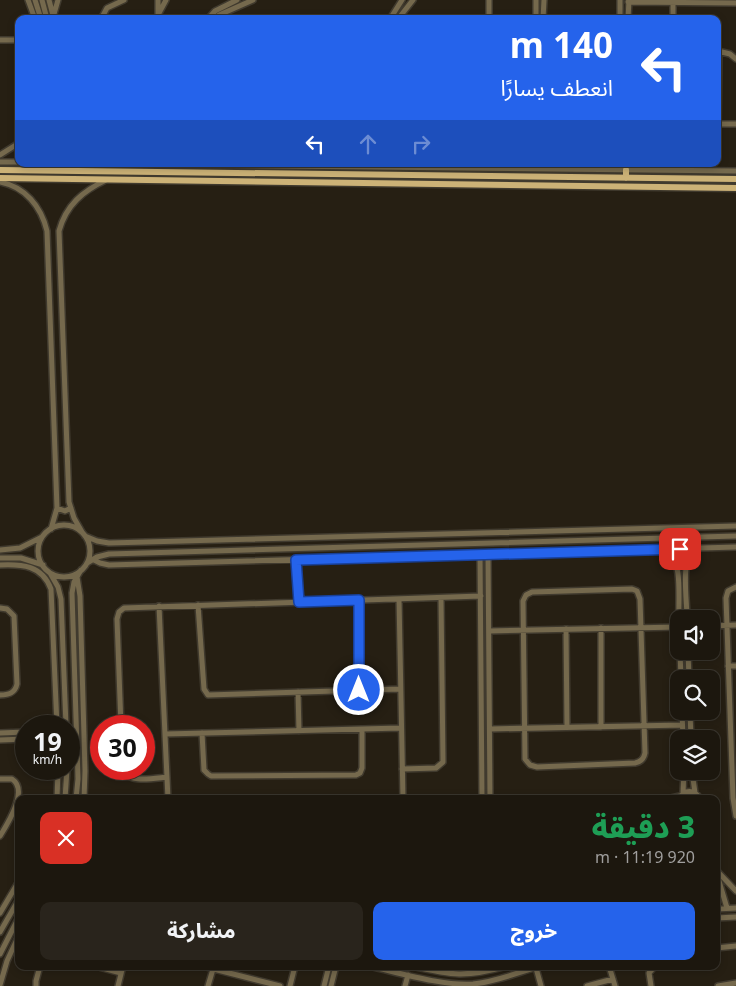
<!DOCTYPE html>
<html lang="ar">
<meta charset="utf-8">
<style>
body{margin:0;font-family:"Noto Sans","Noto Sans Arabic",sans-serif;background:#29241c;color:#f1f3f6;direction:rtl;height:100vh;display:flex;flex-direction:column;font-size:19px;white-space:nowrap}
*{box-sizing:border-box;margin:0}
p{font-size:16px;color:#a09f9e}
.icon{flex:none;width:28px;height:28px;fill:none;stroke:currentColor;stroke-width:2;stroke-linecap:round;stroke-linejoin:round}
.map{position:relative;flex:1;overflow:hidden;direction:ltr}
.panel{position:absolute;left:15px;top:795px;width:705px;height:175px;display:flex;flex-direction:column;background:#1c170e;border-radius:10px;box-shadow:0 2px 8px #0003,0 0 0 1px #3a362e;direction:rtl}
.panel>*{flex:none}
.hud{position:absolute;left:15px;top:15px;width:706px;height:152px;border-radius:10px;box-shadow:0 2px 8px #0003,0 0 0 1px #3a362e;direction:rtl;background:#2563eb;color:#fff;overflow:hidden}
.controls{position:absolute;left:670px;top:610px;display:grid;gap:10px}
.controls a{display:grid;place-items:center;width:50px;height:50px;border-radius:10px;background:#1c170e;box-shadow:0 2px 8px #0003,0 0 0 1px #3a362e;font-size:25px}
.speed{position:absolute;left:15px;top:715px;display:flex;gap:10px;font-size:25px;font-weight:700;text-align:center}
.speed>*{display:grid;place-content:center;width:65px;height:65px;border-radius:50%;background:#1c170e;box-shadow:0 2px 8px #0003,0 0 0 1px #3a362e;line-height:1}
.speed small{font-size:12px;font-weight:400}
.speed .limit{border:8px solid #d22;background:#fff;color:#111}
.pin{position:absolute;display:grid;place-items:center;width:42px;height:42px;color:#fff;margin:-21px;border-radius:10px;box-shadow:0 2px 8px #0006}
.me{position:absolute;width:55px;margin:-28px;rotate:0deg;stroke-linejoin:round;filter:drop-shadow(0 0 4px #0008)}
.turn{display:flex;align-items:center;gap:18px;height:105px;padding:0 25px;font-size:22px}
.turn .icon{width:65px;height:65px;stroke-width:2.5}
.turn b{display:block;font-size:35px;line-height:42px}
.lanes{display:flex;align-items:center;height:48px;padding:0 25px;background:#0003;justify-content:center;gap:25px;direction:ltr}
.lanes .off{opacity:.35}
.round{display:grid;place-items:center;flex:none;width:52px;height:52px;border-radius:10px;background:#29241c}
.summary{display:flex;align-items:center;justify-content:space-between;height:85px;padding:0 25px}
h1{font-size:30px;font-weight:800;line-height:38px;color:#1e9e55}
.action{display:flex;gap:10px;margin-top:auto;padding:10px 25px}
.action a{flex:1;height:58px;border-radius:10px;background:#2563eb;color:#fff;font-size:20px;font-weight:800;line-height:58px;text-align:center}
.action a+a{background:#29241c;color:#f1f3f6}
.map>svg:first-child{display:block}
</style>
<div class="map">
<svg width="736" height="986" viewBox="0 0 736 986">
<rect width="100%" height="100%" fill="#261f13"/>
<g fill="none" stroke-linecap="round" stroke-linejoin="round">
<defs>
<path id="minor" d="M28,0L35,19
M35,0L41,19
M42,0L47,19
M49,0L54,19
M628,2L736,3
M159,13L166,0
M54,14L58,0
M101,19L107,8L124,0
M158,19V0
M208,19L215,11L237,0
M215,19L219,15L253,0
M390,19L402,0
M398,19L413,0
M489,19V0
M536,19V0
M543,19L544,0
M620,19V0
M628,19L629,0
M673,19V3
M0,40H19
M718,51L730,54L736,59
M718,124H736
M718,128L719,51
M0,155L19,143
M0,162H19
M87,164L736,171
M661,164L673,168
M0,182C25,187 41,206 47,231L57,508L51,529
M57,508L65,511L71,508
M38 551a26 26 0 1 1 52 0a26 26 0 1 1-52 0Z
M82,532L74,518L69,502L59,231C66,205 83,191 106,180
M85,536L97,541L109,543L736,526
M668,549C683,564 678,599 679,619
M0,550L20,548L42,537
M480,554L482,799
M488,554L490,799
M0,558H21L43,565
M92,559L100,563L109,565L736,547
M296,560L299,602
M87,563L97,557L109,554L736,536
M0,565C22,564 42,565 51,589L57,726
M50,573L58,587L61,599L66,726
M77,577L80,596L85,771L84,799
M736,587L728,591L726,598L733,798L736,816
M632,589L637,591L640,599L645,753C644,758 641,762 635,763L537,767L530,765L525,759L523,601L526,595L532,592Z
M399,599L403,799
M359,600V690
M198,605L204,689L208,695L400,689
M159,606L168,799
M0,608L7,609L14,616L17,684C15,693 9,695 0,695
M687,619C687,599 681,565 692,548
M711,626L736,625
M566,629L567,727
M489,631L679,627
M680,651L681,679
M688,651L689,679
M728,666H736
M298,692L299,731
M682,711L683,739
M690,711L691,739
M121,726L117,619L119,612L124,608L481,596
M601,727V628
M490,729L682,725
M0,733L26,732
M202,733L204,770L208,774L211,776L356,775L360,773L362,768V729
M165,734L401,728
M0,740L26,739
M123,769C126,784 155,778 167,777
M402,769L436,768L443,762L441,598
M692,771L695,793
M0,779H12C29,790 8,823 0,836
M683,793L684,771
M57,799L58,769
M65,799L67,769
M76,799L78,779L72,593L74,582L81,570
M667,799L680,796
M679,799C684,789 695,789 700,799
M716,871L727,908
M718,872L736,891
M716,909L736,908
M0,913L19,881
M716,918L736,917
M0,932L19,899
M716,948L736,946
M0,954L19,917
M95,966L121,973
M202,966L280,986
M369,966C400,973 442,986 473,984C496,982 519,972 541,966
M411,966C452,975 465,978 507,966
M609,966L615,986
M536,968L541,986
M0,985L7,961L19,935
M36,986V981L40,966
M118,986L123,966
M208,986L213,969
M290,986L295,966
M324,986L329,966
M331,986L336,966
M405,986L408,975
M587,986L613,979
M651,986L649,973L655,966
M718,986L736,983"/>
<path id="major" d="M0,170L736,179
M0,178L736,188
M626,178V170"/>
</defs>
<use href="#minor" stroke="#403a2e" stroke-width="8"/>
<use href="#major" stroke="#403a2e" stroke-width="9"/>
<use href="#minor" stroke="#75694d" stroke-width="5"/>
<use href="#major" stroke="#ccb277" stroke-width="6"/>
</g>
<g fill="none" stroke-linecap="round" stroke-linejoin="round">
<defs>
<path id="route" d="M359,690V600L299,602L296,560L680,549"/>
</defs>
<use href="#route" stroke="#184099" stroke-width="12"/>
<use href="#route" stroke="#2563eb" stroke-width="9"/>
</g>
</svg>
<div class="controls">
<a><svg class="icon" aria-label="sound" viewBox="0 0 24 24"><path d="M4 9h4l5-4v14l-5-4H4zM17 9q2 3 0 6"/></svg></a>
<a><svg class="icon" aria-label="search" viewBox="0 0 24 24"><circle cx="10" cy="10" r="6"/><path d="M15 15l6 6"/></svg></a>
<a><svg class="icon" aria-label="layers" viewBox="0 0 24 24"><path d="M12 4l9 5-9 5-9-5zM3 14l9 5 9-5"/></svg></a>
</div>
<div class="speed"><div>19<small>km/h</small></div><div class="limit">30</div></div>
<div class="pin" style="left:680px;top:549px;background:#d93025"><svg class="icon" aria-label="arrive" viewBox="0 0 24 24"><path d="M6 21V4h12l-3 4 3 4H6"/></svg></div>
<svg class="me" style="left:359px;top:690px" viewBox="-20 -20 40 40"><circle r="17" fill="#2563eb" stroke="#fff" stroke-width="3"/><path d="M0-11L8 9 0 5-8 9z" fill="#fff"/></svg>
<div class="hud">
<div class="turn"><svg class="icon" aria-label="left" viewBox="0 0 24 24"><path d="M17 20v-9H6M10 6l-5 5 5 5"/></svg><div><b>140 m</b>انعطف يسارًا</div></div>
<div class="lanes"><svg class="icon" aria-label="left" viewBox="0 0 24 24"><path d="M17 20v-9H6M10 6l-5 5 5 5"/></svg><svg class="icon off" aria-label="ahead" viewBox="0 0 24 24"><path d="M12 20V5M6 11l6-6 6 6"/></svg><svg class="icon off" aria-label="right" viewBox="0 0 24 24"><path d="M7 20v-9h11M14 6l5 5-5 5"/></svg></div>
</div>
<section class="panel">
<div class="summary"><div><h1>3 دقيقة</h1><p>920 m · 11:19</p></div><a class="round" style="background:#d93025;color:#fff"><svg class="icon" aria-label="close" viewBox="0 0 24 24"><path d="M6 6l12 12M18 6L6 18"/></svg></a></div>
<div class="action"><a>خروج</a><a>مشاركة</a></div>
</section>
</div>
